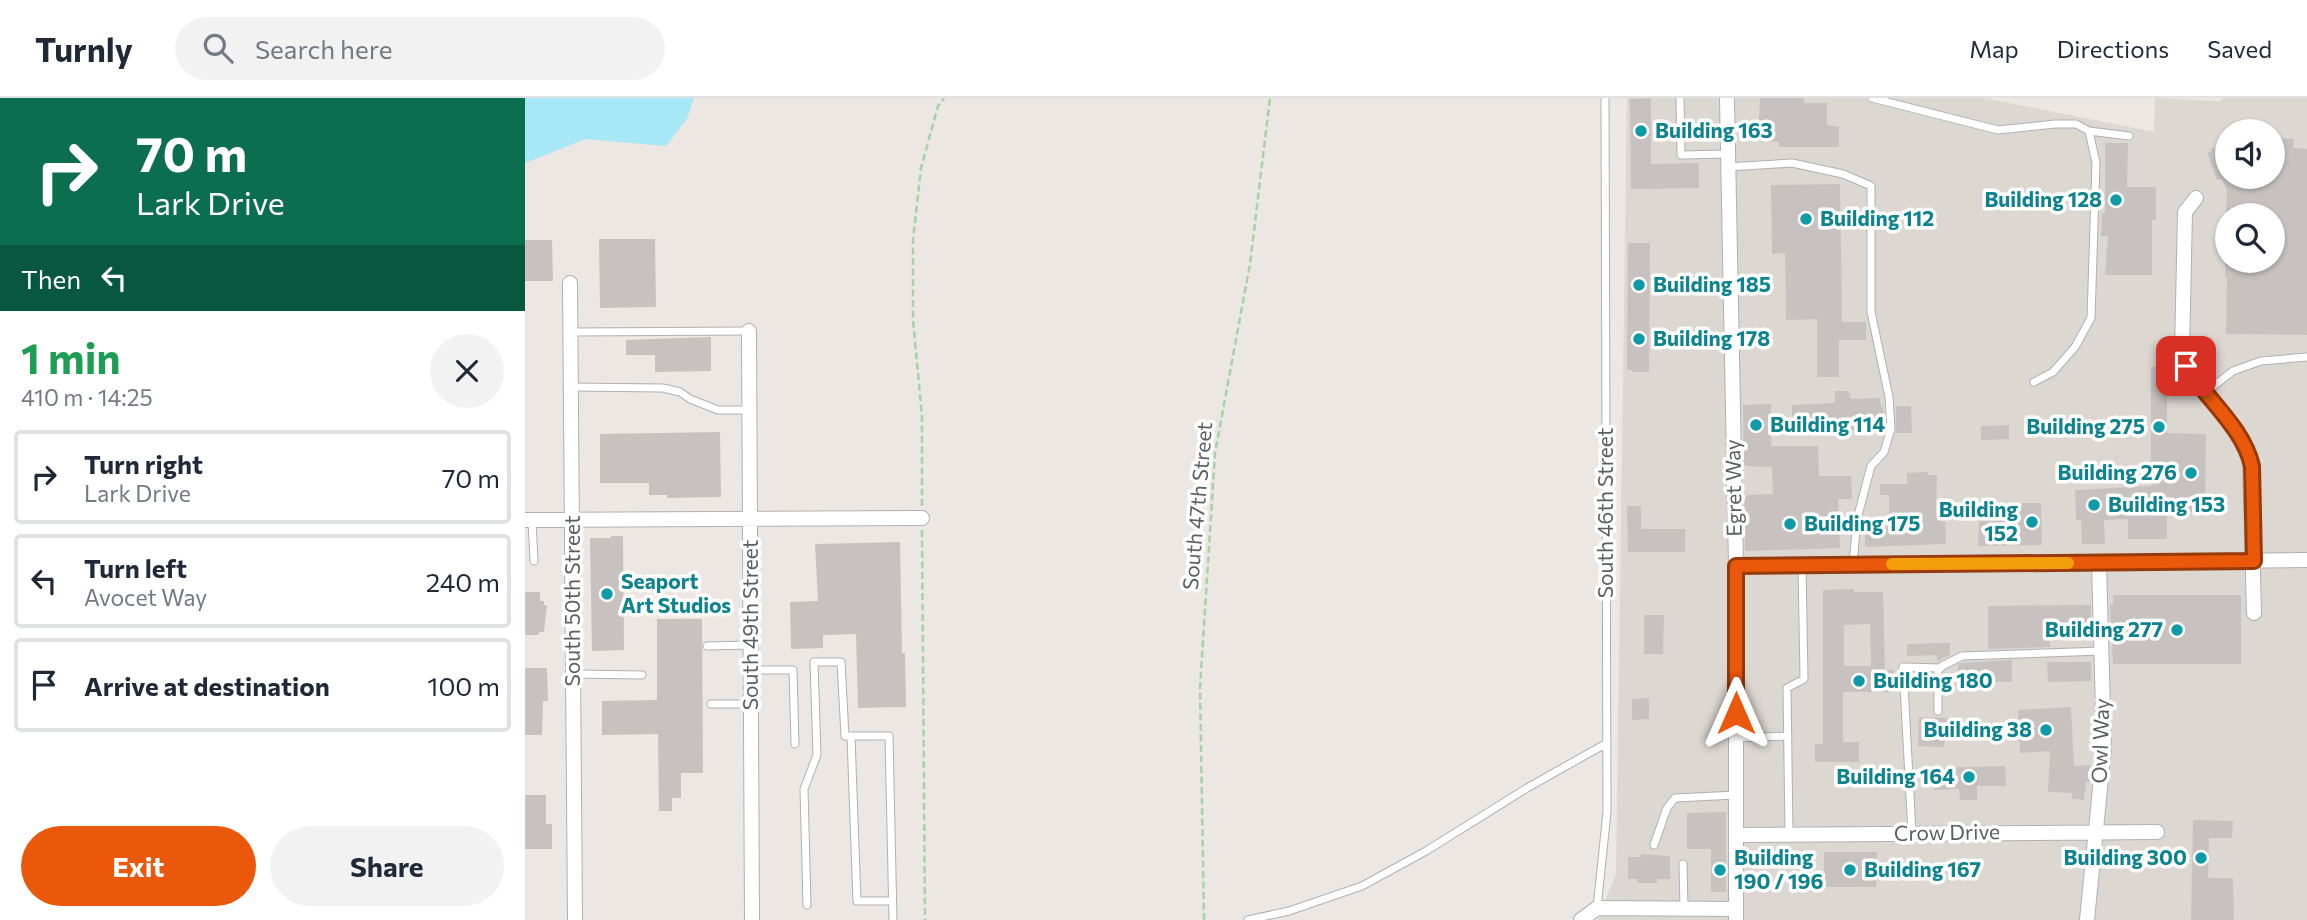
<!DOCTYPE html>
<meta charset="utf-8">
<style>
body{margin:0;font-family:Commissioner,sans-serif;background:#f2f2f3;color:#1f2937;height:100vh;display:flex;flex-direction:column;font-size:26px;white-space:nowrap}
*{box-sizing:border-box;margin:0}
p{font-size:23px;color:#747a83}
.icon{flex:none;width:38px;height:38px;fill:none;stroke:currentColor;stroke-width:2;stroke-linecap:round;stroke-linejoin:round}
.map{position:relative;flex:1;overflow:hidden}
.drawer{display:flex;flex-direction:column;background:#fff;width:525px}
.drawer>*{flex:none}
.banner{background:#0b6e4f;color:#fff;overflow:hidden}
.buttons{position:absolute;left:1690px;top:21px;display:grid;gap:14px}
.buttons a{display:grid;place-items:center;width:70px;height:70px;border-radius:50%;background:#fff;box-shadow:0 2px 5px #0004;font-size:35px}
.pin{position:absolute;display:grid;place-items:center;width:60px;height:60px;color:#fff;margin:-30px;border-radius:14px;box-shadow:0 4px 10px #0006}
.me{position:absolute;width:77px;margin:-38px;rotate:0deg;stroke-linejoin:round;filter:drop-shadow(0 0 5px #0008)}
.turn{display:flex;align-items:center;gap:24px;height:147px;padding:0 21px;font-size:32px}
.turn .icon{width:91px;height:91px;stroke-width:2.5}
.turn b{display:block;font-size:49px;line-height:60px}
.then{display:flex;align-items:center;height:66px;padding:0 21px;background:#0003;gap:14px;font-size:26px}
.round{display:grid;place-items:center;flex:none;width:74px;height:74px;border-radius:37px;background:#f2f2f3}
.overview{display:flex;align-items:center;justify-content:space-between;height:119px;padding:0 21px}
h1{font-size:42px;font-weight:700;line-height:52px;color:#1e9e55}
.action{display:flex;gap:14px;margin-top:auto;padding:14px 21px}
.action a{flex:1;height:80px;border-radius:42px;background:#ea580c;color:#fff;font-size:28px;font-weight:700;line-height:80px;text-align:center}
.action a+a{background:#f2f2f3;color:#1f2937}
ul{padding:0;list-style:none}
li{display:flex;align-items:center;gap:21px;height:94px;margin:0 14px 10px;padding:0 7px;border:4px solid #e0e1e3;border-radius:7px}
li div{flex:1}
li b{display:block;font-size:26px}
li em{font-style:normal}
header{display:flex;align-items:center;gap:42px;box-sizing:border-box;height:98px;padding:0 35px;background:#fff;border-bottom:2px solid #e0e1e3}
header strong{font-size:33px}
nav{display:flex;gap:38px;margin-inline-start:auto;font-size:24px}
.search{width:490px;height:63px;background:#f2f2f3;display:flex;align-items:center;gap:18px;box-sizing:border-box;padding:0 24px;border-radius:38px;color:#747a83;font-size:26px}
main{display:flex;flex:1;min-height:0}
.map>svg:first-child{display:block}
</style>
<header>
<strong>Turnly</strong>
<div class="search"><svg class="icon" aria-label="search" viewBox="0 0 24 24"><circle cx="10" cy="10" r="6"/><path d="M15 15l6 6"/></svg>Search here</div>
<nav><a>Map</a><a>Directions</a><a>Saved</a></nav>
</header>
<main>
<section class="drawer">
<div class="banner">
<div class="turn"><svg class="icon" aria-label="right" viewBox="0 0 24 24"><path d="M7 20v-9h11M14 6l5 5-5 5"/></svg><div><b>70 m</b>Lark Drive</div></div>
<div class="then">Then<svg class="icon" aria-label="left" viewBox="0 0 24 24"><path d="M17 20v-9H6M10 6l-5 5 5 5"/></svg></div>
</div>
<div class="overview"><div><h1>1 min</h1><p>410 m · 14:25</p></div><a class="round"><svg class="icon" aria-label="close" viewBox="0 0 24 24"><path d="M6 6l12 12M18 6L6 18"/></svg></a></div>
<ul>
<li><svg class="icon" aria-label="right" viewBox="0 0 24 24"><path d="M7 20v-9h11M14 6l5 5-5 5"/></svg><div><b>Turn right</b><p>Lark Drive</p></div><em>70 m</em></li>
<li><svg class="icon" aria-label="left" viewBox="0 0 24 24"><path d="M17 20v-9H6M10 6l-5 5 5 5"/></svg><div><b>Turn left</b><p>Avocet Way</p></div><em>240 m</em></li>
<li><svg class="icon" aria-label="arrive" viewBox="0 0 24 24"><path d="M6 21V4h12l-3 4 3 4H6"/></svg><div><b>Arrive at destination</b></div><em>100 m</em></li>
</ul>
<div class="action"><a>Exit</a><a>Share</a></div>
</section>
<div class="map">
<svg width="1782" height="822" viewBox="0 0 1782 822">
<rect width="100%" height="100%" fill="#ece7e2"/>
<path fill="#dcd7d1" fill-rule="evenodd" d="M1102,0H1459L1629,34L1630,0L1696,3L1697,0H1782V822H1073L1091,775ZM1703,33H1748V79H1703ZM1703,117H1748V163H1703Z"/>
<path fill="#a8e7f6" d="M0,0H169L162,21L141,48L60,41L0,65Z"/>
<path fill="#c7c2bf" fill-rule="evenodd" d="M1126,0V66L1174,65V90L1106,91L1105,1Z
M1235,0H1279V5H1302V27L1314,29V49H1254V44L1233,43Z
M1748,40L1769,41L1768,50L1782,51V237L1701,236L1702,180L1700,179V163H1748V117H1701L1702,93L1697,81L1692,82L1682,55L1687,53L1686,50L1703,51L1702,79H1748Z
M1580,45H1603L1602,89H1631V122H1627V177H1580L1583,138H1576L1577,115H1580Z
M1315,86L1317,224H1341V242H1314V279H1292V221L1261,222L1260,155L1247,156L1246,87Z
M74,141H130L131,209L75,210Z
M0,142H27L28,183H0Z
M1103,145H1125L1124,274H1107V272H1102Z
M186,239V273L130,274V257H101V242Z
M1626,269H1642V335L1681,336L1680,414H1642V441H1603V421L1579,422L1580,446H1557L1556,422H1551L1550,392L1626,388Z
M1310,293H1324L1326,301L1355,300L1356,309H1358L1359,333L1311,332V320L1267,321V307L1310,305Z
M1246,306V348H1293L1294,378H1326L1327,401H1313L1315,450L1220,453L1219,399H1222V397L1248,396L1247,369L1219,368L1218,307Z
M1371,308H1386L1387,335H1371Z
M1484,327V341L1456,342V328Z
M195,334L196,399L142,400V397H124V385H75V336Z
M1403,374V377H1412L1411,416H1420L1421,446L1340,449V430L1364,429V397H1355V386H1382V375Z
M1497,405H1516L1517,447L1453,448L1455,408L1497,407Z
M1102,408H1116V431H1160V454H1103Z
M86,438H98L99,552L67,553L65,440H86Z
M375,444L377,555H380L381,609L333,610L331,536L298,537V550L266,551L265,504L293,503L290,446Z
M1329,491V494H1358L1360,572H1369V594H1318V644H1334V664H1290V646H1298V492ZM1345,526L1346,568H1319V527Z
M0,494H15V503H19V507H22L19,534H14V537H0Z
M1588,497H1716V566H1588L1585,507H1588Z
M1566,507V536H1524L1525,549L1463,551V508Z
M1119,517H1139L1138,556H1119Z
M132,521H177L178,675H156V700H147V713H134L133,636L77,637V603L132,602Z
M1425,545V557L1414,562L1412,563V557L1382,558V546Z
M1487,562V584H1433V567L1436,565Z
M1522,564H1566V583L1523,584Z
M0,570H22L23,603H18L17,637H0Z
M1124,600V621L1107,622V601Z
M1546,609L1549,668L1565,667L1566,684H1561L1559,702L1547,701V695L1523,694L1525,653L1495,655L1493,612Z
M1394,619L1428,620V641H1420L1419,649L1393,648Z
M1480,668L1481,688H1452V702H1435L1434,691L1409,692L1408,670Z
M0,697H21V726H27V751H0Z
M1201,714V794H1186V751H1162V715Z
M1668,722L1708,723L1707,740H1684L1683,780H1708L1709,822H1666Z
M1299,754H1352L1351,789H1299Z
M1116,756L1145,758V781H1132V785H1112V781H1103V759H1116Z"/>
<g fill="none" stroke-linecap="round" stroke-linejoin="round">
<defs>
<path id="lane" d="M1155,0L1156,57L1203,56
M1347,0L1473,32L1530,26H1551L1564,33L1604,38
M1203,69L1267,65L1318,76L1346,88V214L1364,299L1366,331L1359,354L1346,368L1332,421L1328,467
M46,234L224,233
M1509,284L1528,274L1550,249L1566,220L1571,65L1564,33
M46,289L138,290L155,294L165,301L193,312H224
M1682,293L1708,273L1736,263L1782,259
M7,422L9,463
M182,548L225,547
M226,572H268L270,646
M48,576L117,577
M186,606H226
M1413,613V573L1417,568L1437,558L1576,553
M326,639L332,803H367
M1211,640L1263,638
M1387,735L1378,569L1415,570
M1264,736L1262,590L1279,581L1277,468
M1129,747L1142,710L1150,700L1211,697
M1158,766L1159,810
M282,807L279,691L292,657L289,564H316L320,638H364L368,822
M1072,810L1082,714L1080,0
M723,822L764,813L837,788L901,753L1002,690L1082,645"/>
<path id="street" d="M1202,0L1211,468V822
M1671,100L1660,114L1657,254C1660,272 1673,282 1683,296C1698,315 1718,337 1725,361L1729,515
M45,185L50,822
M224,233L227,822
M0,422L397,420
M1211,468L1782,462
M1211,737L1632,734
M1056,822L1072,810L1211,811
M1562,822L1579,650L1574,464"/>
</defs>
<use href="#lane" stroke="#aeb1b4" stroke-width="9"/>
<use href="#street" stroke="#aeb1b4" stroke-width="16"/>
<path stroke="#a5d2a6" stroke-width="2.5" stroke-dasharray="7 3.5" stroke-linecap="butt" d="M397,408V318L388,222V142L396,70L413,8L419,0
M397,432L400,822
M679,822L675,590L690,355L725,166L745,0"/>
<use href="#lane" stroke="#fff" stroke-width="7"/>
<use href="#street" stroke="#fff" stroke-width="14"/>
</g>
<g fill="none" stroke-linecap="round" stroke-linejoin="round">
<defs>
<path id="route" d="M1211,615V468L1729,463L1727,368C1718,329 1681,301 1661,268"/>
</defs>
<use href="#route" stroke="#983908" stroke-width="18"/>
<use href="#route" stroke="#ea580c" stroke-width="12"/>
<path stroke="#f59e0b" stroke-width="12" d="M1367,466L1543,465"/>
</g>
<g fill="#0f9aa8" stroke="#fff" stroke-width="2.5">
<circle cx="1116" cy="33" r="7"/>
<circle cx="1591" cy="102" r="7"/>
<circle cx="1281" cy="121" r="7"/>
<circle cx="1114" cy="187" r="7"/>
<circle cx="1114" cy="241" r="7"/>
<circle cx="1231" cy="327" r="7"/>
<circle cx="1634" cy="329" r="7"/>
<circle cx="1666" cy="375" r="7"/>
<circle cx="1569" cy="407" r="7"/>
<circle cx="1507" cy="424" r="7"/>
<circle cx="1265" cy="426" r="7"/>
<circle cx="82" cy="496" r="7"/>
<circle cx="1652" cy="532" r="7"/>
<circle cx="1334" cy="583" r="7"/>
<circle cx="1521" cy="632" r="7"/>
<circle cx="1444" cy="679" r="7"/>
<circle cx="1676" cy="760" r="7"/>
<circle cx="1195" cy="772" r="7"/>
<circle cx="1325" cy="772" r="7"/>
</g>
<g text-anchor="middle" stroke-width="7" stroke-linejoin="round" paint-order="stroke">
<g font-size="21" font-weight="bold" fill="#0d838f" stroke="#fff" text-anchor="start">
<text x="1130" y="40">Building 163</text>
<text x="1577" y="109" text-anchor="end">Building 128</text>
<text x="1295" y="128">Building 112</text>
<text x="1128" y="194">Building 185</text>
<text x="1128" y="248">Building 178</text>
<text x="1245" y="334">Building 114</text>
<text x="1620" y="336" text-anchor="end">Building 275</text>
<text x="1652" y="382" text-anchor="end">Building 276</text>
<text x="1583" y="414">Building 153</text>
<text x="1493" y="419" text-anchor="end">Building<tspan x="1493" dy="24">152</tspan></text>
<text x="1279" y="433">Building 175</text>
<text x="96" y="491">Seaport<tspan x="96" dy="24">Art Studios</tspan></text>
<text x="1638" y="539" text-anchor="end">Building 277</text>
<text x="1348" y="590">Building 180</text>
<text x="1507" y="639" text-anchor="end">Building 38</text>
<text x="1430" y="686" text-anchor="end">Building 164</text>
<text x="1209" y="767">Building<tspan x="1209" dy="24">190 / 196</tspan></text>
<text x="1662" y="767" text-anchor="end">Building 300</text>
<text x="1339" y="779">Building 167</text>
</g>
<g font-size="21" fill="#5b5f62" stroke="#fff">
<text transform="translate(1209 390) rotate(-91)" y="7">Egret Way</text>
<text transform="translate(673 408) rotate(-85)" y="7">South 47th Street</text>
<text transform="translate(1081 415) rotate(-90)" y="7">South 46th Street</text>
<text transform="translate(48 503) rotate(-90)" y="7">South 50th Street</text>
<text transform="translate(226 527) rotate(-90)" y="7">South 49th Street</text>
<text transform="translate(1576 643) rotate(-88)" y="7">Owl Way</text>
<text transform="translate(1422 735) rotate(-1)" y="7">Crow Drive</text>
</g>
</g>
</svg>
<div class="buttons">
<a><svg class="icon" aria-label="sound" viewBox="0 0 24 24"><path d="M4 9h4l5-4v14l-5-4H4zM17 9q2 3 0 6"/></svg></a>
<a><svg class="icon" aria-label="search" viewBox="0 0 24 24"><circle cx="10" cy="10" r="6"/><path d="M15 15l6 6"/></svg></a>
</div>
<div class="pin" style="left:1661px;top:268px;background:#d93025"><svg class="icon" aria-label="arrive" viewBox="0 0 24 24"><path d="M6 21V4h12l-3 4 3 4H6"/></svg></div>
<svg class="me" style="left:1211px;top:615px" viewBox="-20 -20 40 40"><path d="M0-17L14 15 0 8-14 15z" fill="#ea580c" stroke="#fff" stroke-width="4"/></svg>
</div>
</main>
